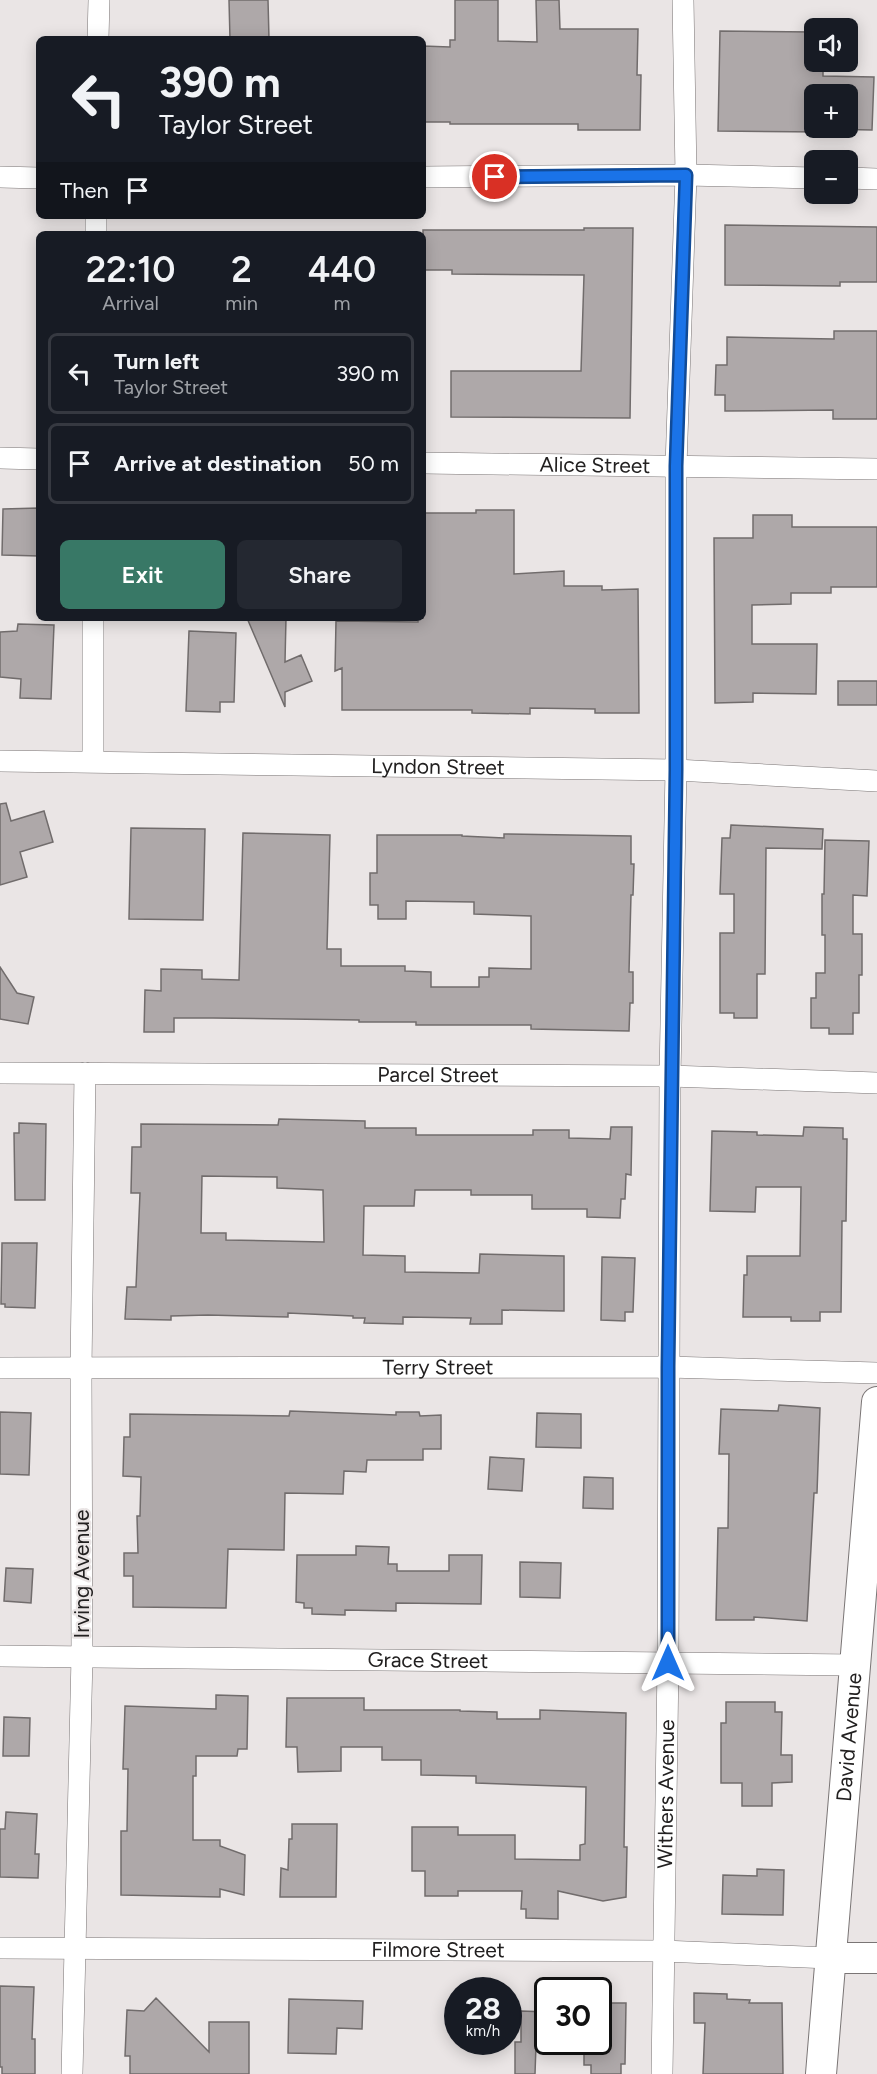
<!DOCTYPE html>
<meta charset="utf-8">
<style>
body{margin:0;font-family:Figtree,sans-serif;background:#242831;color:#f1f3f6;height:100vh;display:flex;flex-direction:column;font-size:22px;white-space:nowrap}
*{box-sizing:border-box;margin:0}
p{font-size:20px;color:#9ea1a6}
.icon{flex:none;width:33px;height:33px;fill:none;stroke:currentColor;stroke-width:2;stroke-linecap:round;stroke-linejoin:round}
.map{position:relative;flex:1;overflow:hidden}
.sheet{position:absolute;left:36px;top:231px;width:390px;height:390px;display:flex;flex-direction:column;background:#171b24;border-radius:9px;box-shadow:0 3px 15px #0003}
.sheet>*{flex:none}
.hud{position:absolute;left:36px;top:36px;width:390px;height:183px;border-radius:9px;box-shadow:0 3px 15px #0003;background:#171b24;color:#f1f3f6;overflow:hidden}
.buttons{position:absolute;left:804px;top:18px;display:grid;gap:12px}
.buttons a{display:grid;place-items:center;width:54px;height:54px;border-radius:9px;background:#171b24;box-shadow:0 3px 15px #0003;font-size:30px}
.speed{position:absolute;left:444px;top:1977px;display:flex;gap:12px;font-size:30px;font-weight:700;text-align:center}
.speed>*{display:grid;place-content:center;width:78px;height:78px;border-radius:50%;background:#171b24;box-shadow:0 3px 15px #0003;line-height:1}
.speed small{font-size:15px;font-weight:400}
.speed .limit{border:3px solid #111;border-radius:9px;background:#fff;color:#111}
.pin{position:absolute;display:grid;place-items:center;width:51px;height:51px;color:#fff;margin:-26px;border:3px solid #fff;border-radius:50%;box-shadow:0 2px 6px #0007}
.me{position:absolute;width:66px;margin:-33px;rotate:0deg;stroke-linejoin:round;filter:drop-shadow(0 0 4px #0008)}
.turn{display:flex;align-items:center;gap:21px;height:126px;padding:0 24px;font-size:27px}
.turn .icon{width:78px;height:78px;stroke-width:2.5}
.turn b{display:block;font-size:42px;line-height:51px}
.then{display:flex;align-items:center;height:57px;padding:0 24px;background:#0003;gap:12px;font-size:22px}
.eta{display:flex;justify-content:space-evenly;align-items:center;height:102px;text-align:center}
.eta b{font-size:36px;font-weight:600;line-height:42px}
.action{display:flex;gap:12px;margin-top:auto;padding:12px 24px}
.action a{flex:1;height:69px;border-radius:9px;background:#387866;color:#fff;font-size:24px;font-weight:600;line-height:69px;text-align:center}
.action a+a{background:#242831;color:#f1f3f6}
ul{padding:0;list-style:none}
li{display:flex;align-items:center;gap:18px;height:81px;margin:0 12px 9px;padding:0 12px;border:3px solid #363941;border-radius:9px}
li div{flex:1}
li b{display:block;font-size:22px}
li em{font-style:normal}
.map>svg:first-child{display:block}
</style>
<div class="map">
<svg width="877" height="2074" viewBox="0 0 877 2074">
<rect width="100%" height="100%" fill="#eae5e5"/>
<path fill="#aea8a9" stroke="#716c6c" stroke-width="1.5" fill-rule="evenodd" d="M229,0H268L269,39H230Z
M455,0H498V41L537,42L536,0H559L560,29H638L637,75H641L640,130H578V124H450V122H423V46L450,47V40H455Z
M720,31L814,32V62H823V76L874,77L872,130L823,129V132L718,131ZM814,94H848V128H814Z
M725,225L877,227V282H840V286L725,285Z
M584,228H633L630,418L451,417V371H581L584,275L452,274V270H423V230H584Z
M834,331H877V419H833V410L725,411V395H715L716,365H727V337L834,339Z
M39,508V556L2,555L3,509Z
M476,510H514V574L564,571V586H602V590L638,589L639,713H595V709L530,708V714L472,713V710H342V668L335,671L336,621L418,622V618H423V611H425V513H476Z
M753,515H792V527H877V587H831V593H791V604L752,605V644H817L816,694L753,693V702L715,703L714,538H753Z
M247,618H286L285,662L301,655L312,681L285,692V707Z
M18,624L54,625L51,699L20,698L21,679L0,677V632L17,631Z
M189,631L236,633L234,702H220V712L186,711Z
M838,681H877V705H838Z
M6,803L11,821L44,811L53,842L20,852L27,877L0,885V804Z
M731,825L823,829L822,849L766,848L765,974H757V1018H734V1013H720V933H734V894H720L722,838H730Z
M131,828L205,829L203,920L129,919Z
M243,833L330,835L327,949H341V966H405V971L431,972V987H479V977H489V968L531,969V916L474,914V902L406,901V919H378V905H370V873H377V835H462V836L504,838V834L631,836V864H634L633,895H631L629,972H633V1003H630L629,1031L531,1029V1025H416V1022H359V1020L213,1018H174V1032H144L145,990L161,991V969L202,970V979L239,980Z
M825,840L869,841L867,896L853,895V934H862V975H859V1013H853V1034H829V1028H811V998H816V973H825V935H822V894H824Z
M0,967L17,993L34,997L28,1024L0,1019Z
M279,1119L365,1121V1128H416V1135H533V1130H569V1138L610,1139L611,1127H632L631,1175L626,1174L625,1199H621L620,1218L587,1217V1209H532V1195H471V1190H415L414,1206H364L363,1255L405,1256V1272L479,1273L480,1254L564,1256V1311L502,1310V1324H470L471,1318L403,1317V1324L364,1323L365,1318H353V1316L288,1313V1317L208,1315L171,1316V1320L125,1319L127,1287H136L140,1193H131L132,1147H141V1124L278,1125ZM202,1176L277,1177V1188L323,1190L324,1242L226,1240V1233H201Z
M19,1123L46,1124L45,1200H15L14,1133H19Z
M804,1127L843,1128V1139H847L846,1221H842L841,1312H820V1321H791V1317H743L744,1275H747V1256H800L801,1187H756L755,1212L710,1211L712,1131L757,1132V1135L803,1136Z
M2,1243H37L35,1308L5,1307V1304H1Z
M602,1257L635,1258L633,1312H625V1321L601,1320Z
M779,1405L820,1408L817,1493H814L807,1621L754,1617V1620H716L718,1528H728L729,1454H719L721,1409L778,1411Z
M290,1411L396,1415V1412H419L420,1416L441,1415V1449H423V1460H367L366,1472L344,1471L343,1494L285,1493L284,1550L228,1549L226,1608L133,1607V1576H124V1553H138L137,1516H140L141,1477L123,1476L124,1437H130V1414L289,1416Z
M0,1412L31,1413L29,1475L0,1474Z
M537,1413L581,1414V1448L536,1447Z
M490,1457L524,1459L522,1491L488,1489Z
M584,1477L613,1478V1509L583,1508Z
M356,1546L389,1547L388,1564H397V1571H449V1555H482L481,1604L396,1603V1611L345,1610V1615L312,1614V1608H304V1603L296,1602L297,1555H356Z
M520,1562L561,1563L560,1598L520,1597Z
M6,1568L33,1569L31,1603L4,1601Z
M216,1695L248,1696L247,1749H238L237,1756H196V1776H193V1840H220V1846L245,1855L244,1895L220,1889V1897L121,1895V1831H127L128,1769H123L125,1706L216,1709Z
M287,1698H364V1710H460V1711L497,1712V1719H540V1710L626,1713L624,1847H627L626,1897L603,1901L558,1891V1919L526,1918V1909H521L522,1891H458V1896H425V1871H412V1827H458V1835H515V1859L580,1860V1845L585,1844L586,1787L476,1783V1776L421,1775V1760H382V1747H341V1771L298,1772L297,1747H286Z
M726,1702H775V1712H782L781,1755H792V1782L772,1783V1806H742V1783H721V1723H726Z
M4,1717L30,1718L29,1756H3Z
M6,1812L37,1814L35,1854H39L38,1878L0,1877V1829H5Z
M292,1824H337L336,1897H280L281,1868L288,1870L289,1839H292Z
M757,1869L784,1870L783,1915L722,1914L723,1875L757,1876Z
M0,1986L34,1987L32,2039H35V2074H2V2067H0Z
M694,1993L727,1994V1999L750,2000L749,2003H782L783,2074H703L705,2023H694Z
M156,1998L209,2052V2022H249V2074H130V2056H125L127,2010L144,2011Z
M289,1999L363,2001L362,2029L337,2028L336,2054L288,2053Z
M598,2003H626L625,2064H621V2074H591V2065H584V2042H598Z
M521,2011L548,2012V2045H536L535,2074H515V2042H521Z"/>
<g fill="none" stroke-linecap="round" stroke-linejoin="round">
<defs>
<g id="street">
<path d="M98,39L99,0"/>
<path d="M0,177L39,178"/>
<path d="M423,177L686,175L814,178"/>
<path d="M848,178L877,179"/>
<path d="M96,234V216"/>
<path d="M0,458L39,459"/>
<path id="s1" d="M423,463L877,469"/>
<path d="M93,618V761"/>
<path id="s2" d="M0,761L676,770L877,781"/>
<path id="s3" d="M0,1073L670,1076L877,1083"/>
<path id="s4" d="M0,1368L668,1367L877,1373"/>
<path id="s5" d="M0,1656L855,1665"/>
<path id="s6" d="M0,1948L663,1951L830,1958"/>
<path d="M72,2074L82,1657L81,1369L85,1073"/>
<path id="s7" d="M662,2074L668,1663L670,1076L676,770V466L686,175L683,0"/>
</g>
<g id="secondary">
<path d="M830,1958H877"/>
<path id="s8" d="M821,2074L877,1402"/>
</g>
</defs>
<use href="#street" stroke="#7a7575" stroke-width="22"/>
<use href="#secondary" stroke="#7a7575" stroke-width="32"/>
<use href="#street" stroke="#fff" stroke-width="21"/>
<use href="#secondary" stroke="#fff" stroke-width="30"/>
</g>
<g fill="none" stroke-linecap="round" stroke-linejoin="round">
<defs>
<path id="route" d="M495,177L686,175L676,466V770L668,1367V1663"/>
</defs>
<use href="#route" stroke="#114b97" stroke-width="15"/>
<use href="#route" stroke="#1a73e8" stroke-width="10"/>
</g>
<g text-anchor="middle" stroke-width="4.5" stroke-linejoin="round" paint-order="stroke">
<g font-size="21" fill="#222020" stroke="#eae5e5">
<text dy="7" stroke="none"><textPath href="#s1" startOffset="172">Alice Street</textPath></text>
<text dy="7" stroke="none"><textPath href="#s2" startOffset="438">Lyndon Street</textPath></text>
<text dy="7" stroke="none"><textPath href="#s3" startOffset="438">Parcel Street</textPath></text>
<text dy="7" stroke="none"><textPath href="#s4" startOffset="438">Terry Street</textPath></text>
<text transform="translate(82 1574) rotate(-90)" y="7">Irving Avenue</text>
<text dy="7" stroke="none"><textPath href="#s5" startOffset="428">Grace Street</textPath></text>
<text dy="7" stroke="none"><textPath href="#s8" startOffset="338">David Avenue</textPath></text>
<text dy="7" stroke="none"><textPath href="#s7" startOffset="280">Withers Avenue</textPath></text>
<text dy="7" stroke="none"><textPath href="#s6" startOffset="438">Filmore Street</textPath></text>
</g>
</g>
</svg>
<div class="buttons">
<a><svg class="icon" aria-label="sound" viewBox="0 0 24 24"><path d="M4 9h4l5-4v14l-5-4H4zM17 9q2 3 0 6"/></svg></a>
<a>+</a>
<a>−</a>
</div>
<div class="speed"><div>28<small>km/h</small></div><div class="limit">30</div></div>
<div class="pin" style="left:495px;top:177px;background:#d93025"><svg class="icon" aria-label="arrive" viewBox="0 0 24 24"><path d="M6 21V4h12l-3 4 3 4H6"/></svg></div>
<svg class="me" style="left:668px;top:1663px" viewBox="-20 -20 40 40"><path d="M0-17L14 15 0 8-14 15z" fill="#1a73e8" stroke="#fff" stroke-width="4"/></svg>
<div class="hud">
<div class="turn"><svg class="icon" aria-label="left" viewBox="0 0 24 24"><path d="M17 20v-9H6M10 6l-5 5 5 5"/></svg><div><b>390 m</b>Taylor Street</div></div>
<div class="then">Then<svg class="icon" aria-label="arrive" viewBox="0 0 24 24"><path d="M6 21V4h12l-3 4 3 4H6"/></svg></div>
</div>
<section class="sheet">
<div class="eta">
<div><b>22:10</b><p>Arrival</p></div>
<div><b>2</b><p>min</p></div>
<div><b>440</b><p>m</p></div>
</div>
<ul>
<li><svg class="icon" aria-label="left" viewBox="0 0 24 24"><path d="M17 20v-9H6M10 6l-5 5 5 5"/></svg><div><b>Turn left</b><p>Taylor Street</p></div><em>390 m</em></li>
<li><svg class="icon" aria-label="arrive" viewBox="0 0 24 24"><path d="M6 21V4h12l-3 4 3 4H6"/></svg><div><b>Arrive at destination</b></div><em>50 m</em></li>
</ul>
<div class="action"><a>Exit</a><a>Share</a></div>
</section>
</div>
